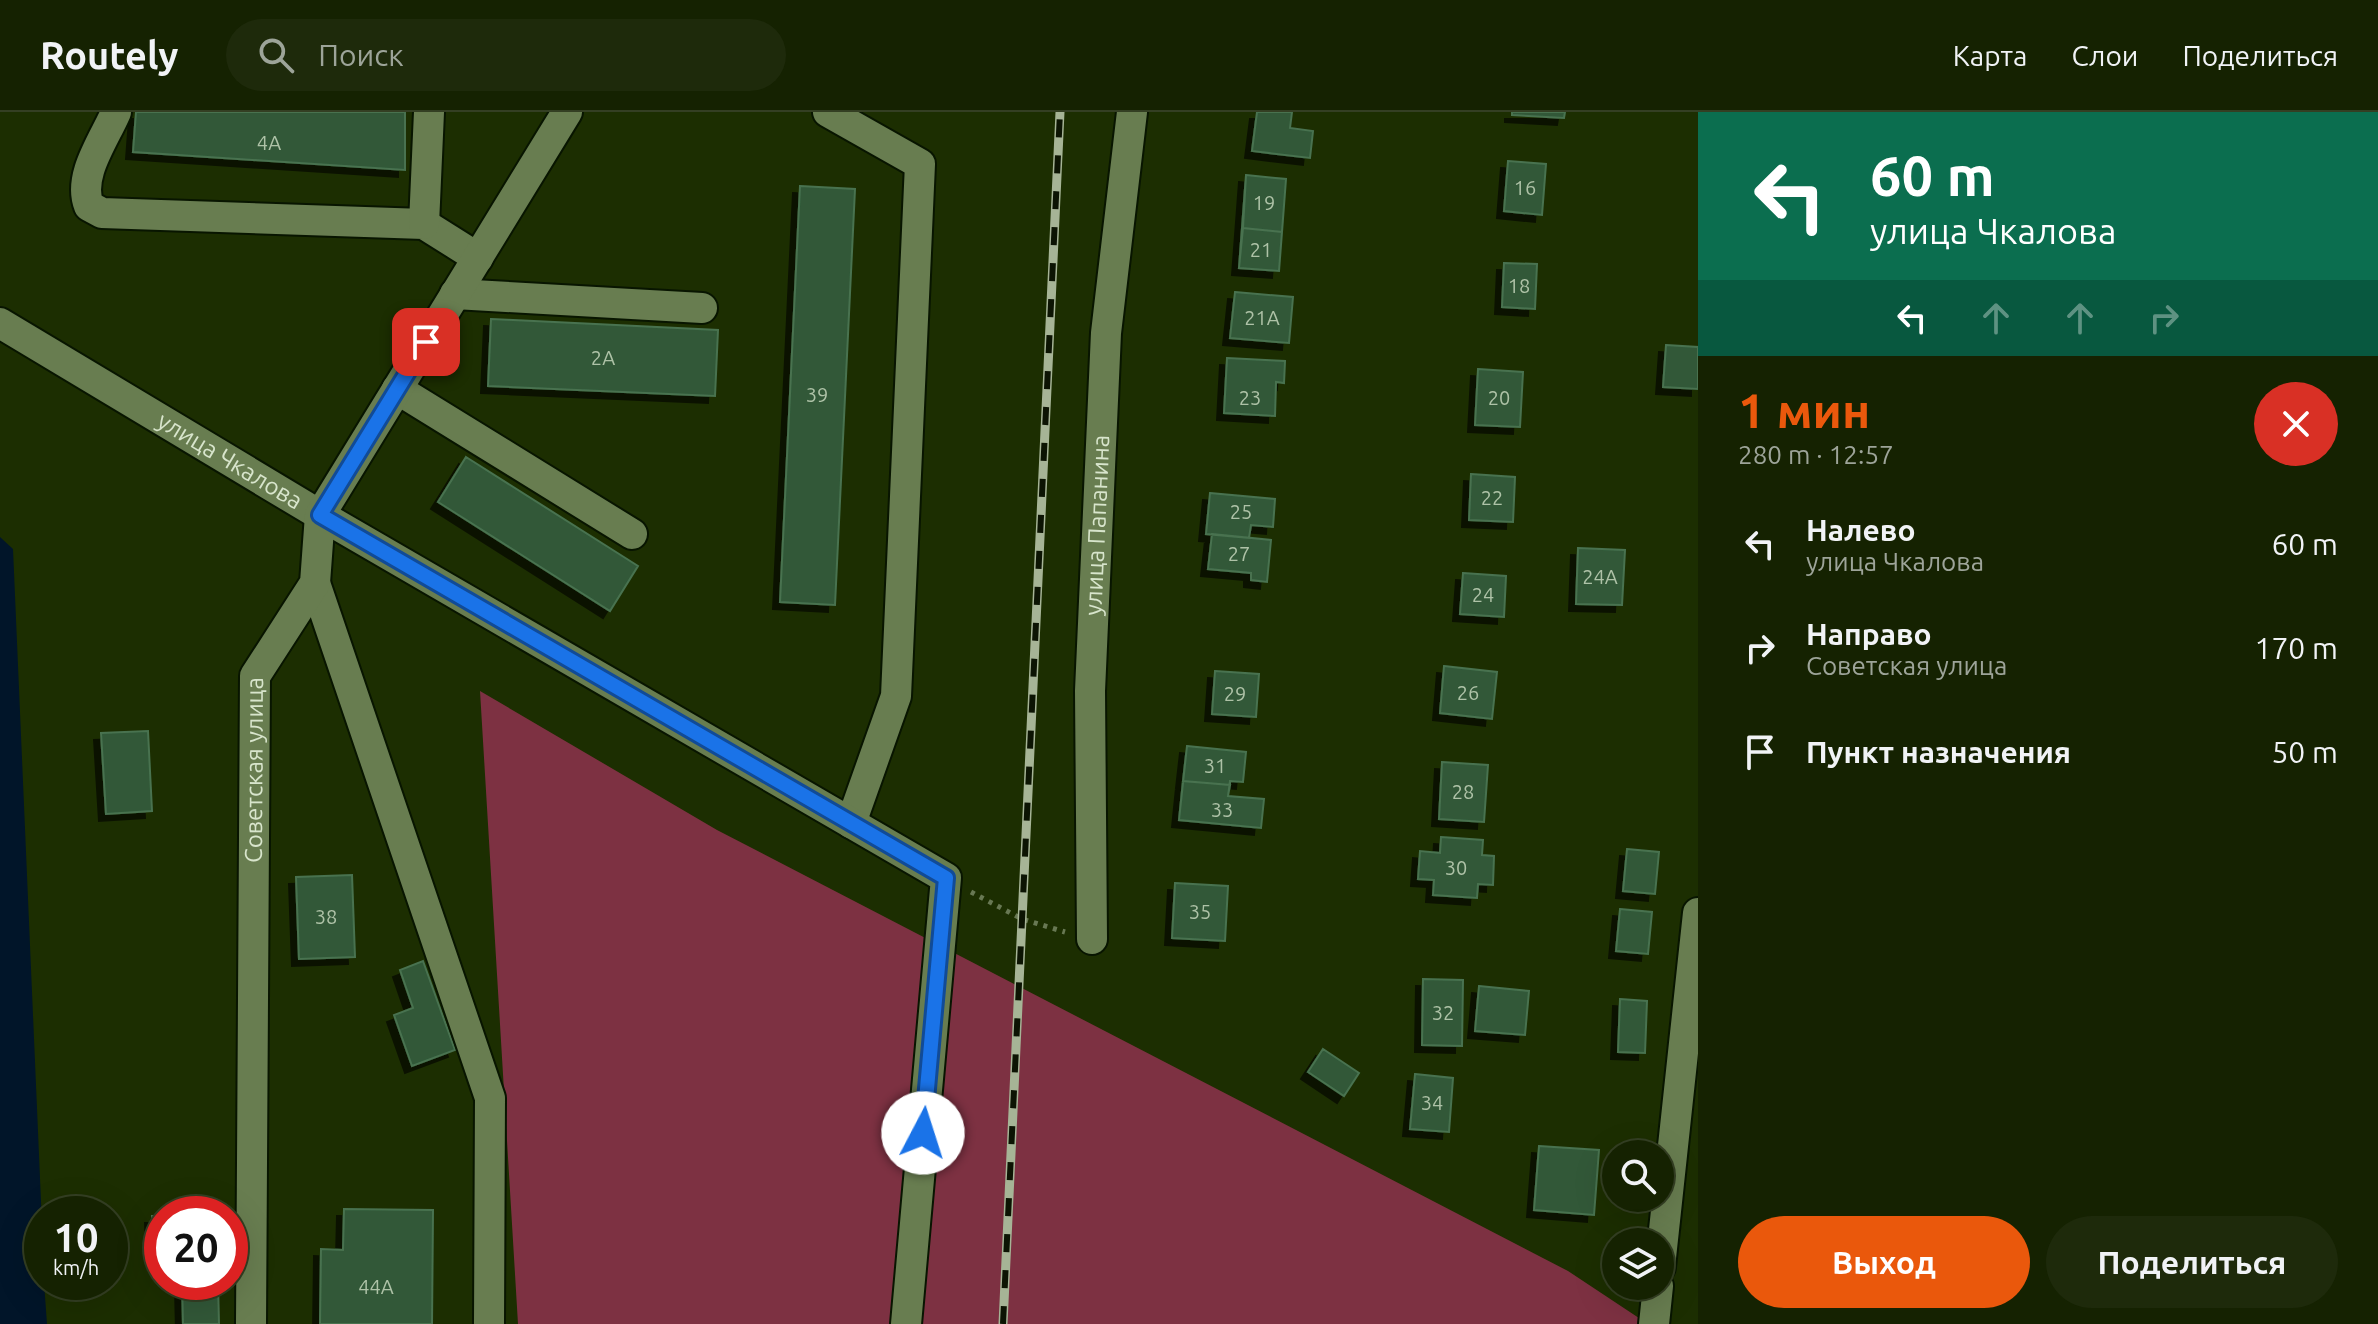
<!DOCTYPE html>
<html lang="ru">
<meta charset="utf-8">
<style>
body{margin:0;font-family:Ubuntu,sans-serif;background:#1e2a0b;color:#f1f3f6;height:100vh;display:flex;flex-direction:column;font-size:30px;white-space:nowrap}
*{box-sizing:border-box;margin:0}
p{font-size:26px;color:#9da499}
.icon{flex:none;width:44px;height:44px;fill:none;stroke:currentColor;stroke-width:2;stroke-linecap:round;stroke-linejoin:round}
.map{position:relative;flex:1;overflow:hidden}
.details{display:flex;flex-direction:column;background:#152201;width:680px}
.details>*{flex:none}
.guide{background:#0b6e4f;color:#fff;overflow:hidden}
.tools{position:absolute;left:1602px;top:1028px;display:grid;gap:16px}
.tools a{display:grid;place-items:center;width:72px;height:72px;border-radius:50%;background:#152201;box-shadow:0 8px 32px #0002,0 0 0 2px #343f23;font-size:40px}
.speed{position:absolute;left:24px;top:1084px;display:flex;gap:16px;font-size:40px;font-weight:700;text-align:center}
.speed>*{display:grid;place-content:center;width:104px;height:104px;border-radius:50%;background:#152201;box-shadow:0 8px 32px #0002,0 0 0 2px #343f23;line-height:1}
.speed small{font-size:20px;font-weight:400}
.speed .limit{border:12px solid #d22;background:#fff;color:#111}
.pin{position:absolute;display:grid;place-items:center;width:68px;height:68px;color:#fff;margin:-34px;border-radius:16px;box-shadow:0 4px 12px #0006}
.me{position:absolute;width:88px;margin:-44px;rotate:5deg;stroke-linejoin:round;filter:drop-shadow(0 0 6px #0008)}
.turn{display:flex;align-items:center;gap:28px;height:168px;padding:0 40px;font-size:36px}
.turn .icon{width:104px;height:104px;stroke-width:2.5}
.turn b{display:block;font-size:56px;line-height:68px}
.lanes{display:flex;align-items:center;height:76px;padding:0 40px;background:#0003;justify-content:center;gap:40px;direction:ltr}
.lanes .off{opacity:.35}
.round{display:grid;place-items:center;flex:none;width:84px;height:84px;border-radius:42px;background:#1e2a0b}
.headline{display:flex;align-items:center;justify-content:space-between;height:136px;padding:0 40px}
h1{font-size:48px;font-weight:700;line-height:60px;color:#ea580c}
.button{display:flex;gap:16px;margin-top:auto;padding:16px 40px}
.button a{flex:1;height:92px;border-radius:48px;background:#ea580c;color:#fff;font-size:32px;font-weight:700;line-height:92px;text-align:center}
.button a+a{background:#1e2a0b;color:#f1f3f6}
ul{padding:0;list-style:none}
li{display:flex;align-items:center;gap:24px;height:104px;padding:0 40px}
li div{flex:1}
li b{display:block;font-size:30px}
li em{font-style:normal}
header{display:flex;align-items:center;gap:48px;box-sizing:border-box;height:112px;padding:0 40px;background:#152201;border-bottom:2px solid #343f23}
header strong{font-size:38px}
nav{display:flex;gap:44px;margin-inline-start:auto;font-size:28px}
.search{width:560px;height:72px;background:#1e2a0b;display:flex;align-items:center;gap:20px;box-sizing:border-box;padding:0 28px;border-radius:44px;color:#9da499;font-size:30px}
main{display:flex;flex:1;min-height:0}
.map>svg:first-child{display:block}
</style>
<header>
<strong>Routely</strong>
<div class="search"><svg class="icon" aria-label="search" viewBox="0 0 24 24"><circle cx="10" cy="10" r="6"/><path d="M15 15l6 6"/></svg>Поиск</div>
<nav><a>Карта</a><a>Слои</a><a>Поделиться</a></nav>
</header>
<main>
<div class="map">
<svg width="1698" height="1212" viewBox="0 0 1698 1212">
<defs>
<filter id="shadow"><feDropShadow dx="-7" dy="7" stdDeviation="0" flood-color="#0009"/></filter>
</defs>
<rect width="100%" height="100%" fill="#1c2e01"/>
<path fill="#7d3142" d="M480,579L717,718L1568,1159L1648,1212H518Z"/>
<path fill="#011529" d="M0,425L13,437L42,1113V1170H44L47,1212H0Z"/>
<path fill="#305938" stroke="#487250" stroke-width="2" filter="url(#shadow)" d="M136,0H405V58L133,40Z
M1257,0H1292L1290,16L1313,19L1310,46L1252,39Z
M1512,0H1565L1564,6L1512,3Z
M1508,49L1546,52L1542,103L1504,99Z
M1246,63L1286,67L1279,159L1239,156Z
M1246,63L1286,67L1282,120L1243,116Z
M800,74L855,77L835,493L780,490Z
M1243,116L1282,120L1279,159L1239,156Z
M1504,151L1537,152L1535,197L1502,195Z
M1235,180L1293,185L1289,231L1230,226Z
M491,207L718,218L715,284L488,274Z
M1666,233L1698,235V277L1663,275Z
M1227,246L1285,249L1284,271L1276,270L1275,304L1224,301Z
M1478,257L1523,260L1520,315L1475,313Z
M466,345L638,454L610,499L438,390Z
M1471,362L1515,365L1513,410L1469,408Z
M1210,381L1275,387L1273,415L1251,413L1249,426L1206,422Z
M1212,422L1271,428L1267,470L1251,468V461L1208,457Z
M1578,436L1625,438L1622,493L1576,492Z
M1463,461L1506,464L1504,505L1460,502Z
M1444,554L1497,560L1492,607L1440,601Z
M1215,559L1259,562L1256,605L1212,602Z
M148,619L152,699L106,702L101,621Z
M1187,634L1246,640L1243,670L1230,669L1228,684L1264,687L1261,716L1179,708Z
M1187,634L1246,640L1243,670L1230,669V673L1183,669Z
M1442,650L1488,653L1484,710L1439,707Z
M1183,669L1230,673L1228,684L1264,687L1261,716L1179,708Z
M1441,725L1483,728L1482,743L1494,744L1493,773L1478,772L1477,786L1433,783L1434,768L1418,767L1420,739L1440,741Z
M1627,737L1659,740L1655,782L1623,779Z
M352,763L355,845L299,847L296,765Z
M1175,771L1228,774L1225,829L1172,826Z
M1620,797L1652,800L1648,842L1616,839Z
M423,849L455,938L412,954L394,903L413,896L400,858Z
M1423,867L1463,868L1462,934L1422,933Z
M1479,874L1529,879L1525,923L1475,919Z
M1620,887L1647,889L1645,941L1618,940Z
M1323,937L1359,961L1344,984L1308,960Z
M1415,962L1453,966L1449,1020L1410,1017Z
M1539,1034L1599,1038L1594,1103L1534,1098Z
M344,1097L433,1098L432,1212H320L321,1137L343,1138Z
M152,1104H162V1130L153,1131Z
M182,1170H218L219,1212H183Z"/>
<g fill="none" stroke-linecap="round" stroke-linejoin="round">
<defs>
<g id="minor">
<path d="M116,0C104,28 77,64 89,94L102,101L424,112L478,146"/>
<path d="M828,0L920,52L896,584L851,711"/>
<path d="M424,112L429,0"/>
<path d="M455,182L702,196"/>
<path id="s1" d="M0,211L320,403L946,766L906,1212"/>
<path d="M397,277L632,422"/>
<path d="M315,471L490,986L489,1212"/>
<path id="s2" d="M1092,827L1090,579L1106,221L1132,0"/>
<path d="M1660,1155L1698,801"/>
<path id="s3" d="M251,1212L255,564L315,471L320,403L567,0"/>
<path d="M1654,1212L1658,1174"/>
</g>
</defs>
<use href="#minor" stroke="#081500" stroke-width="34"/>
<path stroke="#687853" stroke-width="5" stroke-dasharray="4 6" stroke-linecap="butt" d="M971,780L1022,807L1065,820"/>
<use href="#minor" stroke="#687d50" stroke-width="30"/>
<defs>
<path id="rail" d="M1003,1212L1060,0"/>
</defs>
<use href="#rail" stroke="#a6b496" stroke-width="9"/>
<use href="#rail" stroke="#0c1403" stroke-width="6" stroke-dasharray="18" stroke-linecap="butt"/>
</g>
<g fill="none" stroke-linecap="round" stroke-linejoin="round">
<defs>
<path id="route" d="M426,230L320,403L946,766L923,1021"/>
</defs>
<use href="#route" stroke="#114b97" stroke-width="20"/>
<use href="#route" stroke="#1a73e8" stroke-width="14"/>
</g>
<g text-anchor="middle" stroke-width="8" stroke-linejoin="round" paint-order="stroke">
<g font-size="20" fill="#aec2a7">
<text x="269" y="38">4А</text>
<text x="1525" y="83">16</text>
<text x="1264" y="98">19</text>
<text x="1261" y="145">21</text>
<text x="1519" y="181">18</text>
<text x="1262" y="213">21А</text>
<text x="603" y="253">2А</text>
<text x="817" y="290">39</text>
<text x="1250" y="293">23</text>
<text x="1499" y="293">20</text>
<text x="1492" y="393">22</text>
<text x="1241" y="407">25</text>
<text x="1239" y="449">27</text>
<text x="1600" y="472">24А</text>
<text x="1483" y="490">24</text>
<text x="1468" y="588">26</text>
<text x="1235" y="589">29</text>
<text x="1215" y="661">31</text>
<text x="1463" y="687">28</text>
<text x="1222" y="705">33</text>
<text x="1456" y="763">30</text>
<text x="1200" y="807">35</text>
<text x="326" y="812">38</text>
<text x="1443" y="908">32</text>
<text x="1432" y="998">34</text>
<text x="376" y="1182">44А</text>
</g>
<g font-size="24" fill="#d8e5cc" stroke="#0c1403">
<text dy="8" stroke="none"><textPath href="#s1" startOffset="268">улица Чкалова</textPath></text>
<text dy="8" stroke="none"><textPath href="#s2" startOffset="414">улица Папанина</textPath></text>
<text dy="8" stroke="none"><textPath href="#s3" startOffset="554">Советская улица</textPath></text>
</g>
</g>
</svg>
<div class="tools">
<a><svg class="icon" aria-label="search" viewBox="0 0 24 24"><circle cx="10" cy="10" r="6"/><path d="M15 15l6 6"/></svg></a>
<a><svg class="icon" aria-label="layers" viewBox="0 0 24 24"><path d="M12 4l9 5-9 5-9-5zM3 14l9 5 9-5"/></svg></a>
</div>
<div class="speed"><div>10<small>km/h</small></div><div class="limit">20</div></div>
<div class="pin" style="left:426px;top:230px;background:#d93025"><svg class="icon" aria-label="arrive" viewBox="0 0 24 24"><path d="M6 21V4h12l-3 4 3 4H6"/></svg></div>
<svg class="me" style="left:923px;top:1021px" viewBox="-20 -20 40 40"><circle r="19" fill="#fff"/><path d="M0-13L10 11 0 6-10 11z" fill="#1a73e8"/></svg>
</div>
<section class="details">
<div class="guide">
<div class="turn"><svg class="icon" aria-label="left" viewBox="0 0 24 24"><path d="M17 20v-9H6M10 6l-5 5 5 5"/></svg><div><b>60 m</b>улица Чкалова</div></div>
<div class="lanes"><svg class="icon" aria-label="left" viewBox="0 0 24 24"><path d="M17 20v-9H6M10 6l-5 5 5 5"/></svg><svg class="icon off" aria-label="ahead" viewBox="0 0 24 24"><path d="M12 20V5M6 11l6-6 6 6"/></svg><svg class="icon off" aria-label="ahead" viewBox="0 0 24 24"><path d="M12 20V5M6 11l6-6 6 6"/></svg><svg class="icon off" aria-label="right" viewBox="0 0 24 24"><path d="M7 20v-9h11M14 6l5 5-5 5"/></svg></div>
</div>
<div class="headline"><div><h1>1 мин</h1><p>280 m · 12:57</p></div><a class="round" style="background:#d93025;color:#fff"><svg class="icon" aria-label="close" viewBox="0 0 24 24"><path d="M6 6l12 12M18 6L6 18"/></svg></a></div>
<ul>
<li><svg class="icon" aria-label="left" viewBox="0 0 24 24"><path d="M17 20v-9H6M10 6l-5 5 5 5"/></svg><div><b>Налево</b><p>улица Чкалова</p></div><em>60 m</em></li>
<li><svg class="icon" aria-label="right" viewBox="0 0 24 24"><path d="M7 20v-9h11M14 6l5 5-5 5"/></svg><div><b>Направо</b><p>Советская улица</p></div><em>170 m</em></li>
<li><svg class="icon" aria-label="arrive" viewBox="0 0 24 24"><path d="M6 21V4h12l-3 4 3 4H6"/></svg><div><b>Пункт назначения</b></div><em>50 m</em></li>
</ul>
<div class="button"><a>Выход</a><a>Поделиться</a></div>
</section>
</main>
